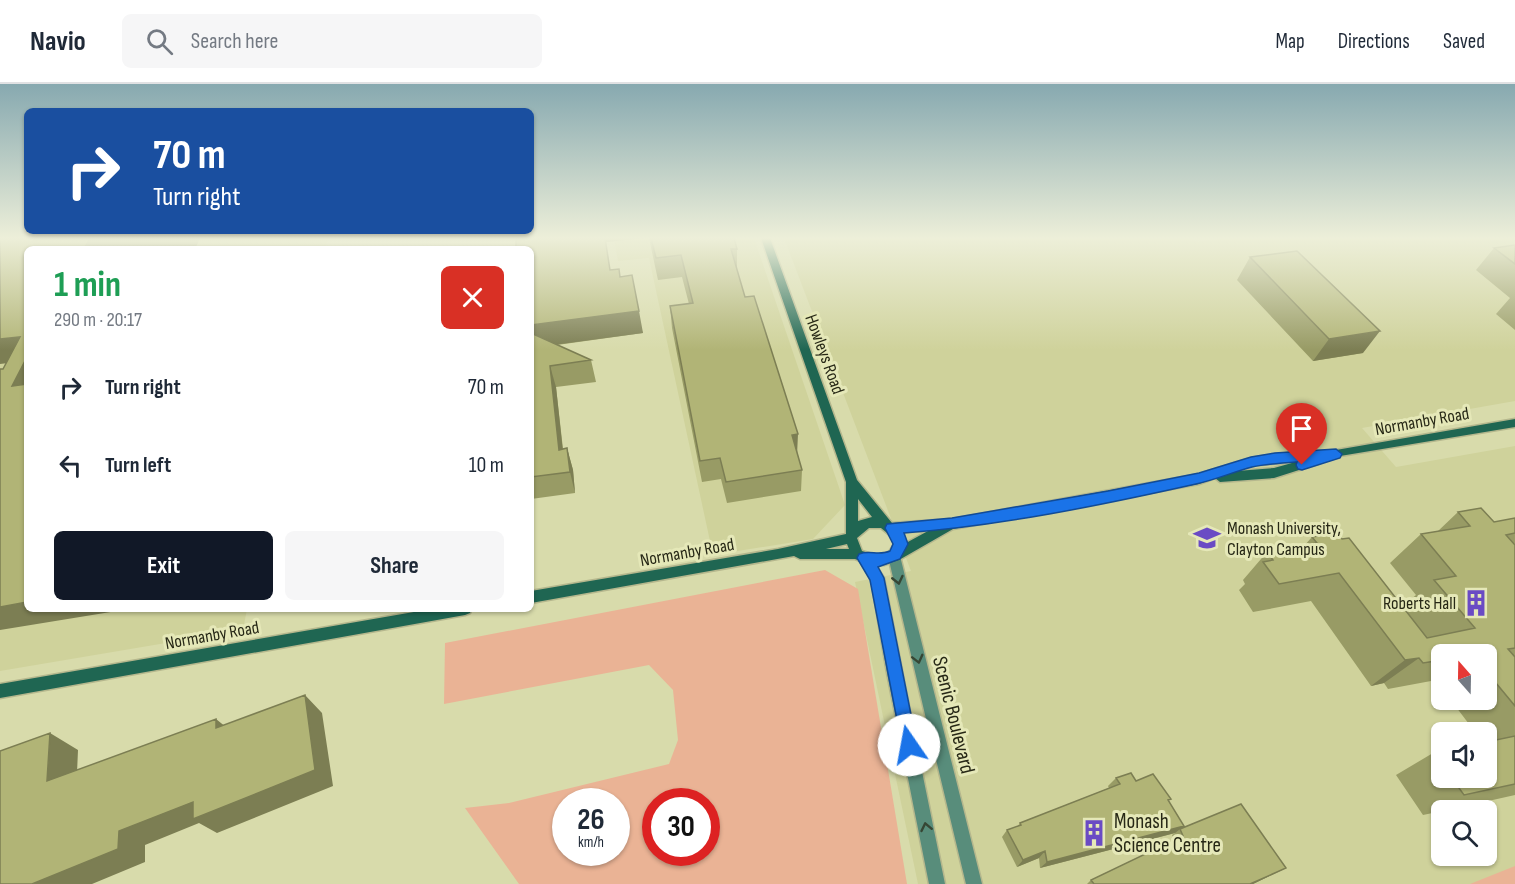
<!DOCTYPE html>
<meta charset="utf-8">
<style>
body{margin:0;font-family:"Sofia Sans Condensed",sans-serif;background:#f6f6f7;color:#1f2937;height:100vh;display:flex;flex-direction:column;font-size:22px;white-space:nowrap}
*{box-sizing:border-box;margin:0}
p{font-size:20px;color:#747a83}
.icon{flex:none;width:33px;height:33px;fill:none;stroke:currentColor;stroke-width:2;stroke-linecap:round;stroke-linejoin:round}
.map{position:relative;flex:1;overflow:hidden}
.side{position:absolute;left:24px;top:162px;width:510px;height:366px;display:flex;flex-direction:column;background:#fff;border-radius:9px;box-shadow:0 2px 4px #0004}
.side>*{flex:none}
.guide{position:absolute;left:24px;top:24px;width:510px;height:126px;border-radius:9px;box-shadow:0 2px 4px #0004;background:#1a4fa0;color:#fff;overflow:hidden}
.needle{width:39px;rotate:340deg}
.fabs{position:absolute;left:1431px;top:560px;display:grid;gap:12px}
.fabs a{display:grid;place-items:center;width:66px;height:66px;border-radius:9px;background:#fff;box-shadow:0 2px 4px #0004;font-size:30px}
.speed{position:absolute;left:552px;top:704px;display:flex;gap:12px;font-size:30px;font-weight:700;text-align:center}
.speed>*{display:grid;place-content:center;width:78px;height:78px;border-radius:50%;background:#fff;box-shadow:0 2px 4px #0004;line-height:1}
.speed small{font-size:15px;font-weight:400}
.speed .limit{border:9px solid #d22;background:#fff;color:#111}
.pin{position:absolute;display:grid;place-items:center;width:51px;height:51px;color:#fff;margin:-62px -26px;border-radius:50% 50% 50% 0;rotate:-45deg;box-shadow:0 0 6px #0007}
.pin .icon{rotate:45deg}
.me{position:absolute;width:66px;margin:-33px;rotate:348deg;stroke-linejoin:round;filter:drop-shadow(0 0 4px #0008)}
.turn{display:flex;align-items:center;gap:21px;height:126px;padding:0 30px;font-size:27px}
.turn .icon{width:78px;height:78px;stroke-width:2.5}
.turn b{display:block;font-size:42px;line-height:51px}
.round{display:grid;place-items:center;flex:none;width:63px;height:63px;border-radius:9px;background:#f6f6f7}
.overview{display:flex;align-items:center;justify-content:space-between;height:102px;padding:0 30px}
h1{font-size:36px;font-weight:700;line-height:45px;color:#1e9e55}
.primary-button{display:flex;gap:12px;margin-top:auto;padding:12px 30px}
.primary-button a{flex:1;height:69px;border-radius:9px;background:#111827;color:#fff;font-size:24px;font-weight:700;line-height:69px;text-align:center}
.primary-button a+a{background:#f6f6f7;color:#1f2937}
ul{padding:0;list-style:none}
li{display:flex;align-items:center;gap:18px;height:78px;padding:0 30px}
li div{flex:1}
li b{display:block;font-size:22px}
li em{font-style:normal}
header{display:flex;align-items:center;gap:36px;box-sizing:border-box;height:84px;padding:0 30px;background:#fff;border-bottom:2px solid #e0e1e3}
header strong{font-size:28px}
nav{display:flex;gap:33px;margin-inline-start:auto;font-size:21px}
.search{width:420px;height:54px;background:#f6f6f7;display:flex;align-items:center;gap:15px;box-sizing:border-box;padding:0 21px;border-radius:9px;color:#747a83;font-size:22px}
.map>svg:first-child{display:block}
</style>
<header>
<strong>Navio</strong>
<div class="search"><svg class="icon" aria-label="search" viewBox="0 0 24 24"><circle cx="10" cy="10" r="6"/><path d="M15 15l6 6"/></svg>Search here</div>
<nav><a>Map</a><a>Directions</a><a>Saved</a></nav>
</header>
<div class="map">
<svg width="1515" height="800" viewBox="0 0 1515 800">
<rect width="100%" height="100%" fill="#d8dbab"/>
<path fill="#cfd29b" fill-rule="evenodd" d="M0,154H328L325,165H27V525H247L243,546L0,587Z
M614,154H754L845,421L813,455L713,471L649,174L618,177Z
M784,154H1192L1196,158L1227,154H1515V317L1362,344L1396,383L1515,362V800H918L855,498L911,487ZM1442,570H1486V615H1442ZM1442,648H1486V693H1442ZM1442,726H1486V771H1442Z"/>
<path fill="#eab395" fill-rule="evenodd" d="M825,486L858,505L907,800H519L465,724L509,719L669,680L678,656L673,606L649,581L444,620L445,559ZM566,717H616V768H566ZM656,717H706V768H656Z
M1515,782V800H1470Z"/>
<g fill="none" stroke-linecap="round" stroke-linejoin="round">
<defs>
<path id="street" d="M894,467L899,468L982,800H966L934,667L918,668L945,800H929L887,589L871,495L858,474L859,470L864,469L869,470L884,494L915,653L930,652L888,472L889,468Z"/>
<path id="secondary" d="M761,154H770L857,396L892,439L952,435L1199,390L1251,374L1276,370L1336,366L1515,335V343L1322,375L1321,379L1274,394L1220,398L1215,394L1199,400L953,445L899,476L884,481H871L855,475H800L794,472L531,519V507L778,465L846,450V398ZM1299,377L1274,384L1237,387L1251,382ZM858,415L872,433L858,437ZM869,444H881L892,453L894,460L889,468L875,471L862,467L857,454ZM928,447L906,459L903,448ZM847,460L849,465H826Z
M431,525H472L470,529L465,531L0,614V600Z"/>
</defs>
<use href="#street" stroke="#b5b78d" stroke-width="3"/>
<use href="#secondary" stroke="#b5b78d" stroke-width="3"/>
<use href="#street" fill="#588d7b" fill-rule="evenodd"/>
<use href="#secondary" fill="#1f6652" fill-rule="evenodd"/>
</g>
<path fill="#989b65" d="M516,154H644L606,158L610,186L620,193L643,249L557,261L591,276L596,298L556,303L563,365L567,364L573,386L575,409L531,415V165Z
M649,154H734L737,165V186L745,213L797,368L802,386L801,407L727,419L721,395L702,398L672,244L670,222L689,220L682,193L658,196Z
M1515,161V246L1496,230L1510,214L1476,186L1494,164Z
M1250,173L1363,269L1313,277L1237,196Z
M1458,428L1494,438L1515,434V711L1448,726H1442V727L1423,731L1396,691L1433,669L1442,667V693H1486V648H1475L1450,615H1486V570H1442V604L1439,601L1431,597L1388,605L1384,599L1371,602L1311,517L1253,528L1239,506L1245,500L1243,496L1267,468L1304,462L1312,453L1402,523L1416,511L1390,479L1421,450L1437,448Z
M1116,694L1136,697L1168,717L1184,742L1180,745L1286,784L1253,800H1087L1091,796L1174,756L1172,751L1175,749L1040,784L1039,774L1017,783L1002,753L1007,746L1017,743L1020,739L1109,704L1108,702Z"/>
<path fill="#7c7e53" d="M90,154H200L196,163L175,165H84Z
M605,154H644L606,158Z
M639,227L643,249L531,264V241Z
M1380,247L1363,269L1313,277L1329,255Z
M20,253L27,261V318L12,302L25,277L0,280V255Z
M550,282L556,303L565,387L559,366Z
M798,350L797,371L792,351Z
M567,364L573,386L575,409L570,388Z
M27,518V525H129L0,546V523Z
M1419,574L1384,599L1371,602L1405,576Z
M305,611L322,629L333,702L217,749L199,739L145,761V778L92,800H32L119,747Z
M216,635L237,652L216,644Z
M50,649L78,666L76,712L47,697Z
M1184,742L1175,749L1040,784L1047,778Z
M1045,767L1039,774L1017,783L1023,776Z
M1286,784L1253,800H1250Z"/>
<path fill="#b1b476" stroke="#7c7e53" stroke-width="1.5" d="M0,154H90L84,165H27V273L12,302L27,300V518L0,523V285H3L20,253L0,255Z
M516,154H605L610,186L619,185L620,193L632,191L639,227L531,241V165H516Z
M651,154H734L737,165H731L745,213L754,212L798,350L792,351L802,386L726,398L720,374L700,377L670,222L693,219L681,171L656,174Z
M1515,161V180L1494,164Z
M1297,167L1380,247L1329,255L1250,173Z
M531,249L591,276L550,282L559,366L567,364L570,388L531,393Z
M1481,424L1494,438L1515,434V449L1506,451L1515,461V564L1508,565L1515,573V622L1486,587V570H1442V576L1423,579L1419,574L1405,576L1339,489L1279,500L1263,478L1273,476L1267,468L1317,459L1312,453L1337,449L1342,455L1349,454L1427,554L1475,544L1434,496L1456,492L1421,450L1470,442L1458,428Z
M305,611L315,686L193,735V718L119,747L118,765L32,800H0V667L50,649L47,697L216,635V644Z
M1515,652V700L1464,711L1451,693H1486V658Z
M1442,667V680L1433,669Z
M1131,689L1136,697L1153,690L1171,715L1168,716L1184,742L1047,778L1045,767L1023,776L1007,746L1021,741L1020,739L1120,700L1116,694Z
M1241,720L1286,784L1250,800H1094L1091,796L1183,752L1180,745Z"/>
<defs><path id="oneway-chevron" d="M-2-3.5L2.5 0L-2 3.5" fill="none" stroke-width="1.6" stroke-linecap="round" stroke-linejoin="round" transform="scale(1.5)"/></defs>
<g stroke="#364634">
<use href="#oneway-chevron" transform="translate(898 496) rotate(77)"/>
<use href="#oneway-chevron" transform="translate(918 575) rotate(76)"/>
<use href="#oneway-chevron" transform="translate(926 743) rotate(-102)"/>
</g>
<linearGradient id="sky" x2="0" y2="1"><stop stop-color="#87a9b0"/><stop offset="0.58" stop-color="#edefd9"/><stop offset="1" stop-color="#edefd9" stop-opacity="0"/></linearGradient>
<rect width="1515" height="266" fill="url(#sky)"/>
<path fill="#1a73e8" stroke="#114b97" stroke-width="1.5" d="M1336,365L1342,370L1340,374L1302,386L1298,385L1296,381L1297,378C1282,379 1267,380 1252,383C1233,388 1215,396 1196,400C1102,421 1000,442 904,449L908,460L900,475L878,483L884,494L917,661L915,667L909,670L903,667L870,496L857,474L859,470C870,466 879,472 890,467L893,460L885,444L887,440L952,434L1108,407L1199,389L1251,373L1275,369Z"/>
<defs>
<symbol id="university-bare" viewBox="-9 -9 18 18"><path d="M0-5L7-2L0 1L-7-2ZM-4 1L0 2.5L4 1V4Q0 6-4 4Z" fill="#6a4bc4" stroke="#e5e8b8" stroke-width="2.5" paint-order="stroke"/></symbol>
<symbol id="building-bare" viewBox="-9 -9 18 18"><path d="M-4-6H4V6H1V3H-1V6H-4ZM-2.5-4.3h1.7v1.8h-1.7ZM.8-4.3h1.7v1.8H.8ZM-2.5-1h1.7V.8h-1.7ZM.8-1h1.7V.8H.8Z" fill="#6a4bc4" stroke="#e5e8b8" stroke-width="2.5" paint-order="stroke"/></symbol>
</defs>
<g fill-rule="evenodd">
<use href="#university-bare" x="1188" y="435" width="38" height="38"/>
<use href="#building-bare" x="1457" y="500" width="38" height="38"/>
<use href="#building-bare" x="1075" y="730" width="38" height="38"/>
</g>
<g text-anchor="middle" stroke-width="6" stroke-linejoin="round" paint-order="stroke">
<g font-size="18" fill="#272816" stroke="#e5e8b8">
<text transform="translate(825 270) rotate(70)" y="6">Howleys Road</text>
<text transform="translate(1422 337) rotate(-10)" y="6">Normanby Road</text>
<text transform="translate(687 468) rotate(-10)" y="6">Normanby Road</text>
<text transform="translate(212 551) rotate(-10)" y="6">Normanby Road</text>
</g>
<g font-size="18" fill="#272816" stroke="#e5e8b8" text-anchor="start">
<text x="1227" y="450">Monash University,<tspan x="1227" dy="21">Clayton Campus</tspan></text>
<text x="1456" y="525" text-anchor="end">Roberts Hall</text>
</g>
<g font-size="21" fill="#272816" stroke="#e5e8b8">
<text transform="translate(954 631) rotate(76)" y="7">Scenic Boulevard</text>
</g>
<g font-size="21" fill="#272816" stroke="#e5e8b8" text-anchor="start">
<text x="1114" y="744">Monash<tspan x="1114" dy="24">Science Centre</tspan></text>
</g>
</g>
</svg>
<div class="fabs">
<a><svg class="needle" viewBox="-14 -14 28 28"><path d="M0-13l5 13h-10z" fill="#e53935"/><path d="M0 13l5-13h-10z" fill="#747a83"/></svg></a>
<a><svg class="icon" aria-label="sound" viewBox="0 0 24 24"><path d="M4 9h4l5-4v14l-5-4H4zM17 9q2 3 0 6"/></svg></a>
<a><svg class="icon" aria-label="search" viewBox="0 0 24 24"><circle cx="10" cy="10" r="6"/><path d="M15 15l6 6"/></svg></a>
</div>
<div class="speed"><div>26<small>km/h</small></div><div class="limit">30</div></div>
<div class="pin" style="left:1302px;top:381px;background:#d93025"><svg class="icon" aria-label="arrive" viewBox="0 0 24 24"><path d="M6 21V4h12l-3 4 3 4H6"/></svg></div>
<svg class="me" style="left:909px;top:661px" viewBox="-20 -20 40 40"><circle r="19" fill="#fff"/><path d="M0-13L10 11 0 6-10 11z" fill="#1a73e8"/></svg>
<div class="guide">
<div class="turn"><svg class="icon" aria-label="right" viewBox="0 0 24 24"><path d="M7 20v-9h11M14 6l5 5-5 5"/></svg><div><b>70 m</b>Turn right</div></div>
</div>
<section class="side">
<div class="overview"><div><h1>1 min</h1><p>290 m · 20:17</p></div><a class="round" style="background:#d93025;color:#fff"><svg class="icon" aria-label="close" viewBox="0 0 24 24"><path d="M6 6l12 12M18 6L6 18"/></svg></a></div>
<ul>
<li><svg class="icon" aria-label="right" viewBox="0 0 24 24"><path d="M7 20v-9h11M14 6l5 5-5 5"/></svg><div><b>Turn right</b></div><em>70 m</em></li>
<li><svg class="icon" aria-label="left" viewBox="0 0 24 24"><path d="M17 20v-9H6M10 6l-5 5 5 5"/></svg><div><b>Turn left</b></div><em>10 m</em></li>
</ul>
<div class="primary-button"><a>Exit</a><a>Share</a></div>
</section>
</div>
